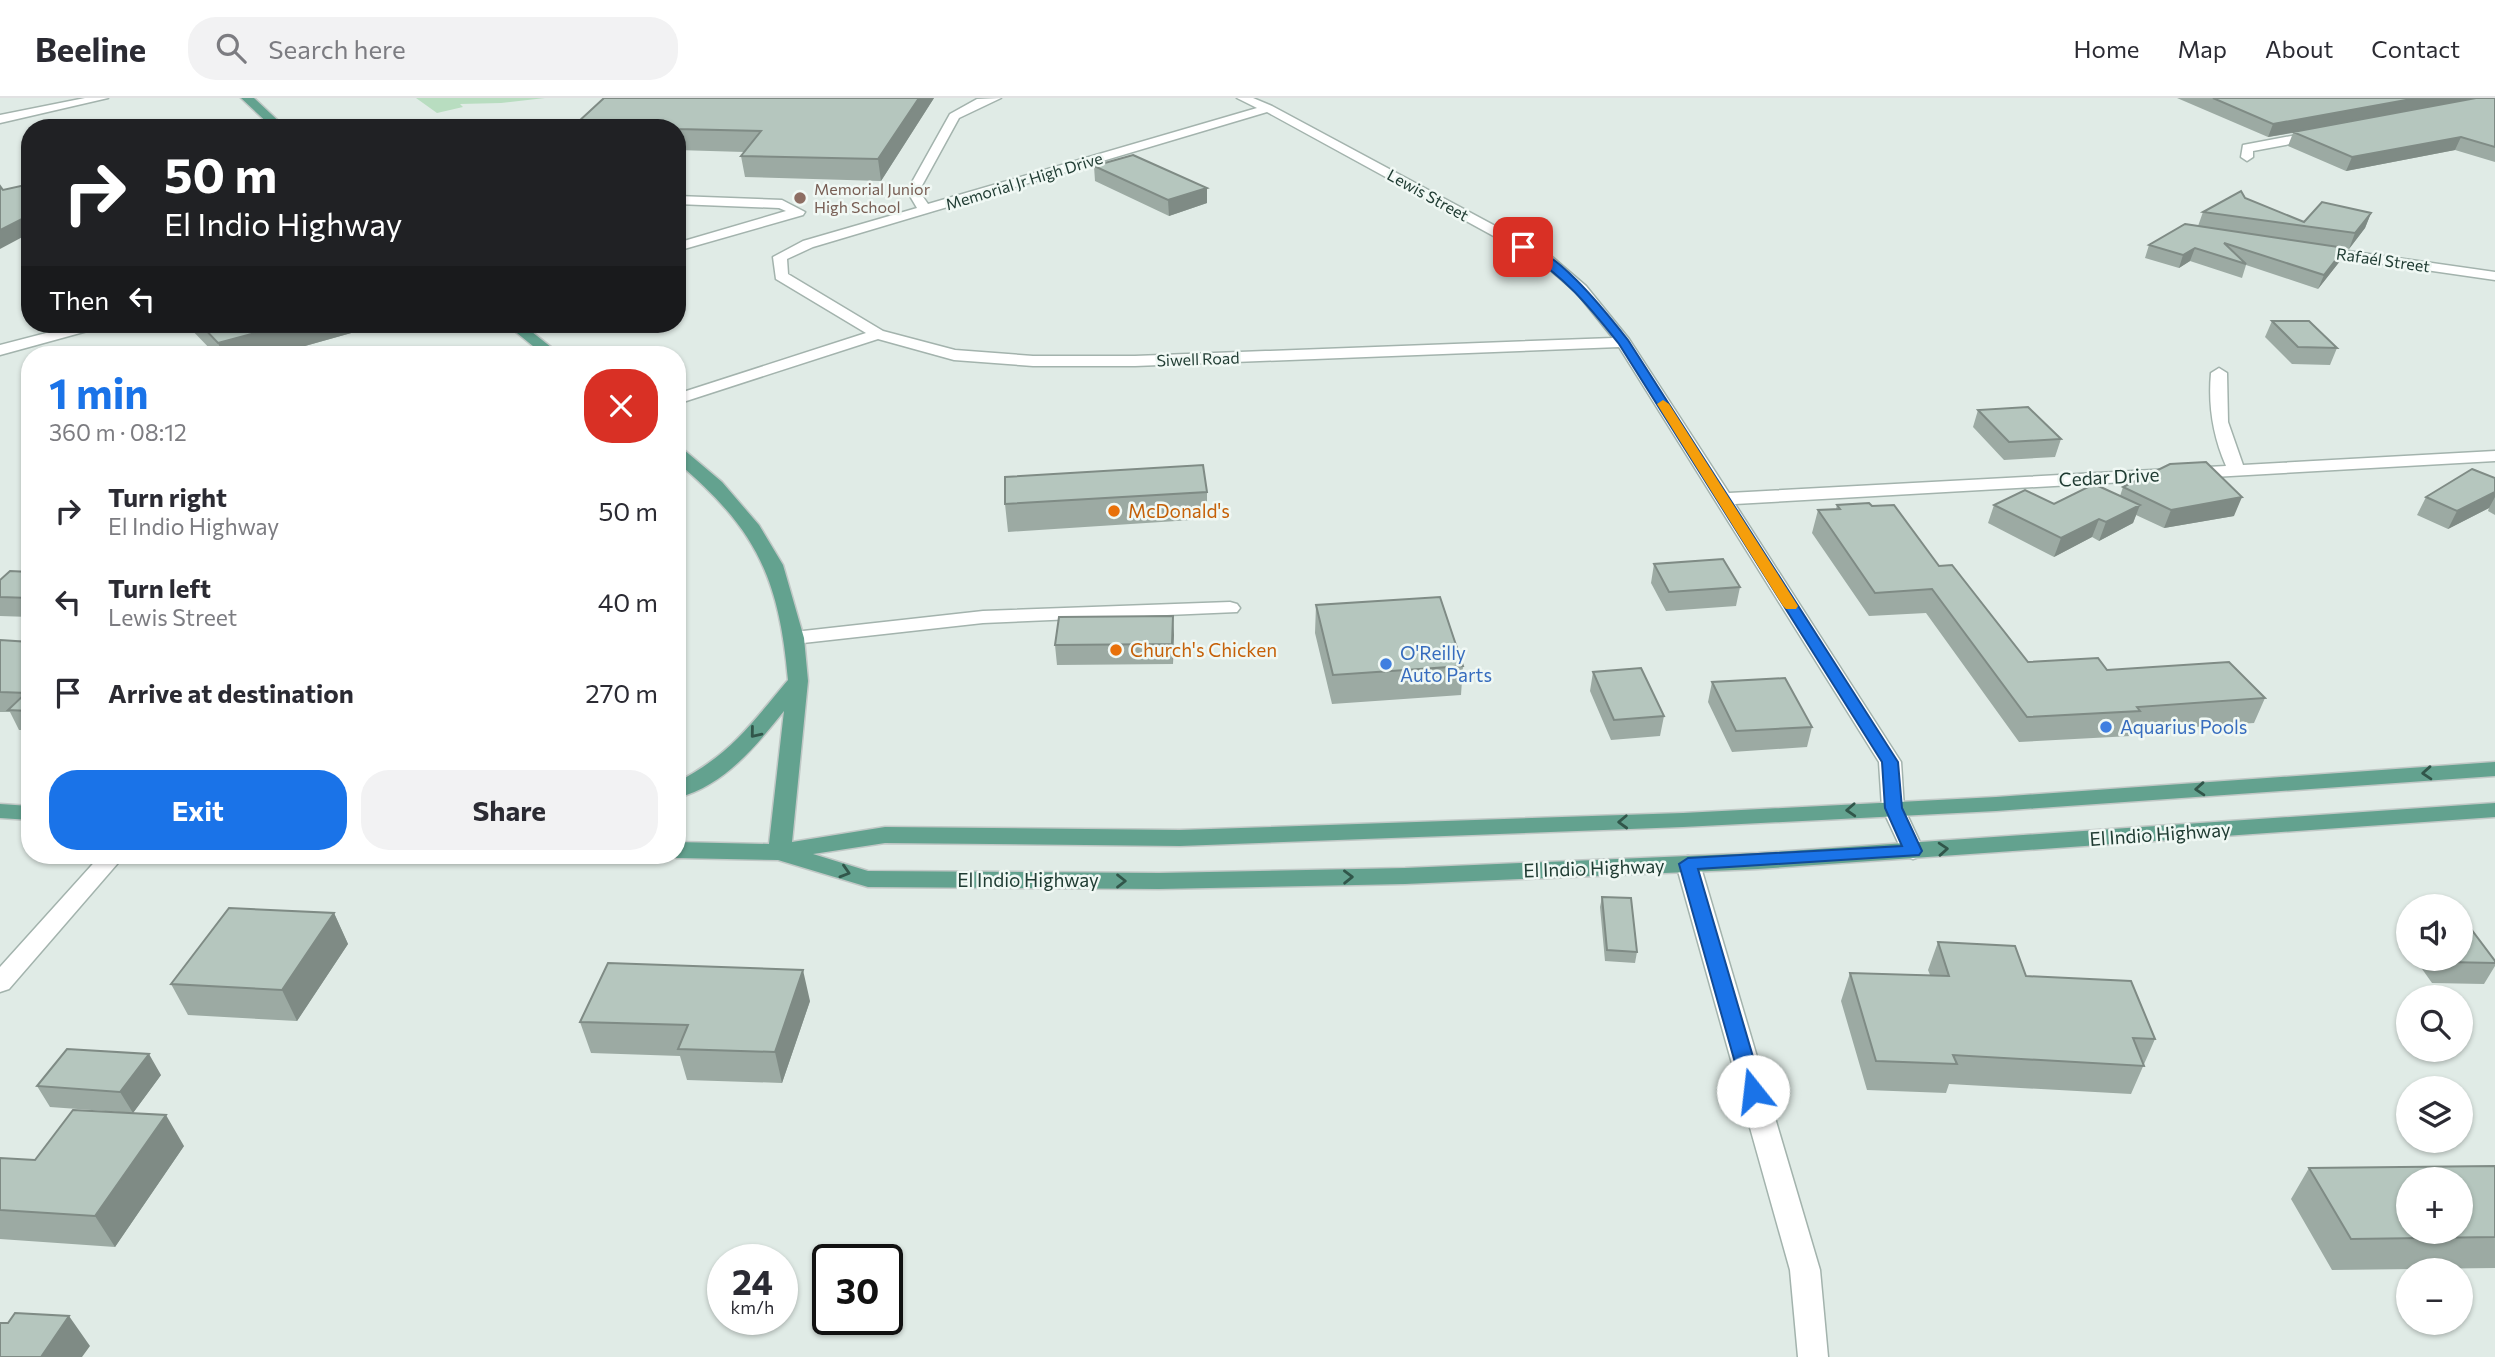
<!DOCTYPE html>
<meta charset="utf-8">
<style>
body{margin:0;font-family:Commissioner,sans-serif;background:#f2f2f3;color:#2b2b33;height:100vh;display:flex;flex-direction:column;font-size:26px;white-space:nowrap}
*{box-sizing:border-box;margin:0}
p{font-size:23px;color:#7c7c81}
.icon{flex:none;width:38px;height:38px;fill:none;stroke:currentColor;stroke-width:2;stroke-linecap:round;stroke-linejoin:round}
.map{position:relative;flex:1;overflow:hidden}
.details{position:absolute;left:21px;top:248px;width:665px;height:518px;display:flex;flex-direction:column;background:#fff;border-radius:28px;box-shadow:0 2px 5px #0004}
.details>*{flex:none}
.guide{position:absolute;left:21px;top:21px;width:665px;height:214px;border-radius:28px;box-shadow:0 2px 5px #0004;background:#202124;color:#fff;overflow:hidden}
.buttons{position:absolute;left:2396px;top:796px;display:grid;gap:14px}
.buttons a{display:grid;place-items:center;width:77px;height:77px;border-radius:50%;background:#fff;box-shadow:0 2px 5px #0004;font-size:35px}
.speed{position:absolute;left:707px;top:1146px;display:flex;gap:14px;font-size:35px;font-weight:700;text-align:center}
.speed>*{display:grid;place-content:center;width:91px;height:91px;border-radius:50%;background:#fff;box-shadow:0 2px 5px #0004;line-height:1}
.speed small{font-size:18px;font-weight:400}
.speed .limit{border:4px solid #111;border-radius:10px;background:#fff;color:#111}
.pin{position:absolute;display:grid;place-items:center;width:60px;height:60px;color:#fff;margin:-30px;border-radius:14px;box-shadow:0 4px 10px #0006}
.me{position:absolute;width:77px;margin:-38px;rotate:344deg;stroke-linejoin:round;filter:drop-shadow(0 0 5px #0008)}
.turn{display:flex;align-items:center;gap:24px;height:147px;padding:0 28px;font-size:32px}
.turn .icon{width:91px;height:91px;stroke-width:2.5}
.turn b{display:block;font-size:49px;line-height:60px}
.then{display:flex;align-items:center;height:66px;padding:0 28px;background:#0003;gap:14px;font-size:26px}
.round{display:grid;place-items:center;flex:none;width:74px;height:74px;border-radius:28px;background:#f2f2f3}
.head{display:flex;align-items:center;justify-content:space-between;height:119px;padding:0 28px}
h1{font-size:42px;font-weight:700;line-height:52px;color:#1a73e8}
.primary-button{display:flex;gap:14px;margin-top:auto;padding:14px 28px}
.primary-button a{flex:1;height:80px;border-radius:28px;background:#1a73e8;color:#fff;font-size:28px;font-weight:700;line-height:80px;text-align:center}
.primary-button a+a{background:#f2f2f3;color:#2b2b33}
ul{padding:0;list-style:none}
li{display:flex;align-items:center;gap:21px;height:91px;padding:0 28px}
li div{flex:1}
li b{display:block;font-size:26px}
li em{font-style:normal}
header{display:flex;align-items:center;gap:42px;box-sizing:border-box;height:98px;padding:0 35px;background:#fff;border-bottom:2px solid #e1e1e2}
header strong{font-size:33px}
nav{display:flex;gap:38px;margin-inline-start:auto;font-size:24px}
.search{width:490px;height:63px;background:#f2f2f3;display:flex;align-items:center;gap:18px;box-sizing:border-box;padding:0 24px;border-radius:28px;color:#7c7c81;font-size:26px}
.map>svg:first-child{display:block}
</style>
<header>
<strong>Beeline</strong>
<div class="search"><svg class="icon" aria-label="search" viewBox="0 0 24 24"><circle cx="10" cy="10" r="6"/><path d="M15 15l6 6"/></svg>Search here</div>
<nav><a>Home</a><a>Map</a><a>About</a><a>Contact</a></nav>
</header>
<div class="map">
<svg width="2495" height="1259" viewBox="0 0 2495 1259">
<rect width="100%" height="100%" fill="#e0ebe6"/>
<path fill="#b8ddc0" d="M416,0H545L501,5L460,6L463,9L437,15Z"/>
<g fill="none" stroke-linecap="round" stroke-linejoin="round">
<defs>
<path id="minor" d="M85,0H108L0,25V17Z
M1001,0L959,20L919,93L928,106L1257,10L1237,0H1253L1272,8L1551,158L1586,188L1629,241L1729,395L2226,368C2213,338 2208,308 2211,275L2219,270L2227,275L2228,324L2243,367L2495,353V363L1735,406L1901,664L1904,710L1924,753L1921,758L1913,761L1905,758L1902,753L1882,710L1879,664L1619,249L1135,268H1033L954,262L878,241L677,306V296L866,235L776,181L773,159L803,143L917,110L907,93L950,16L977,1ZM1267,14L1541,164L1576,194L1613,240L1135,258H1033L955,252L883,233L788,176L787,161L813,149Z
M2318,33L2322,34V40L2253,53V59L2247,63L2241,59L2243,47Z
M677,98L782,102L805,114L803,117L677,153V145L786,113L779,110L677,106Z
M2313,148L2495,174V182L2308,155V149Z
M81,226H104L102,229L0,257V247Z
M1230,504L1237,506L1240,510L1237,514L983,525L794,546L784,540L794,534L983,513Z
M100,758H124L9,891L0,894V869Z
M1688,758L1696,760L1700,766L1820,1172L1828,1259H1798L1790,1172L1676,766L1680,760Z"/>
<path id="major" d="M241,0H254L286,30H273Z
M506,226H522L561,257H544Z
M677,350L683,351L722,384L759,427L783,467L804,540L808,583L792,744L885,729L1180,732L1683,715L1996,699L2495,664V678L1996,713L1683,729L1180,748L885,745L813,756L868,773L1159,775L1405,770L1758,755L2495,705V719L1758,771L1405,786L1159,791L868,789L778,762L677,760L670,758H677V744L769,746L784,613C756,648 724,688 677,700V684C730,657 751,626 788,582C779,479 756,431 677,364Z
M0,706L30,708V722L0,720Z"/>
</defs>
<use href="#minor" stroke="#a3b3ad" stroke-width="3"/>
<use href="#major" stroke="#c1c8c6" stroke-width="3"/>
<use href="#minor" fill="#fff" fill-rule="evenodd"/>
<use href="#major" fill="#63a28f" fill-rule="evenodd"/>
</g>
<path fill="#9caaa3" d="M934,0L881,83L745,79L741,58L744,54L677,52V30H580L578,24Z
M2177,0H2495V64L2455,52L2346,73L2288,48L2293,35L2268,39Z
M1094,68L1207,105L1169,118L1095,83Z
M2245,100L2304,124L2371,115L2365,130L2349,151L2345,150L2340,163L2318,191L2246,167L2242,180L2190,163L2179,170L2145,160L2149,147L2198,128L2203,114Z
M2272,223L2337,250L2330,267L2292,266L2265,239Z
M186,226H367L369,230L273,257H216Z
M1978,312L2061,341L2055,359L2004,362L1973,329Z
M2495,380V417L2488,413L2489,410L2448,431L2417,417L2426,399Z
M2123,389L2234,418L2164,430L2136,417L2133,425L2099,443L2092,439L2054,459L1988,425L1994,407L2054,406L2120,398Z
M1207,394V421L1008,434L1005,406Z
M1837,407L1872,408L1939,468L2028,564L2107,572L2265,600L2254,625L2133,633L2131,638L2019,644L1926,515L1869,518L1812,435L1818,412L1836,411Z
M1654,466L1740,489L1736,508L1666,513L1651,485Z
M30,474V519L0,518V482Z
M1316,507L1463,568L1461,597L1332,606L1315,535Z
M1173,518V566L1057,567L1055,547Z
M0,542L30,544V632H19L10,614H0Z
M1593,574L1664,618L1660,638L1611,642L1590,593Z
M1712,584L1812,629L1807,649L1732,654L1708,604Z
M1602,799L1637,854L1635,865L1605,863L1600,809Z
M334,815L348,846L297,923L188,917L171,886Z
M2408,834V851L2403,843Z
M1938,844L2155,941L2131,996L1949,986L1946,995L1867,992L1841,903L1850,875L1930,877L1928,872Z
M2415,861H2460L2495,863V868L2484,886L2432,885Z
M810,903L782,985L687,982L680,958L591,955L580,924Z
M161,977L133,1015L50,1009L37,988Z
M184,1048L115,1149L0,1141V1060L35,1062Z
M2495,1068V1170L2332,1172L2291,1101L2309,1070Z"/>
<path fill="#7f8b85" d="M919,0H934L881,83L878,61Z
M2417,0H2486L2268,39L2273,26Z
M2461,39L2455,52L2346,73L2352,59Z
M1207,90V105L1169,118L1168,102Z
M2371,115L2365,130L2349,151L2355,135Z
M30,117V135L0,151V132Z
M2195,150L2190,163L2179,170L2183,157Z
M2345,150L2340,163L2318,191L2324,177Z
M288,226H367L369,230L273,257H223L218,245Z
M2495,394V399L2489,410L2448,431L2457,413Z
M2242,399L2234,418L2164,430L2171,412Z
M2140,407L2133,425L2099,443L2106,424Z
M2099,421L2092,439L2054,459L2061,440Z
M1173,518L1174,537L1173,566L1172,546Z
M334,815L348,846L297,923L282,892Z
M803,872L810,903L782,985L775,954Z
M149,956L161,977L133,1015L120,994Z
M166,1017L184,1048L115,1149L95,1118Z
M69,1218L90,1248L82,1259H41Z"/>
<path fill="#b5c6be" stroke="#7f8b85" stroke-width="2" fill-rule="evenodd" d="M604,0H919L878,61L741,58L761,33L677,31V30H632L636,25L578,24Z
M2213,0H2417L2273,26Z
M2476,0H2495V49L2461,39L2352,59L2293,34Z
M1133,57L1207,90L1168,102L1094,68Z
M30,86V117L0,132V88L3,92Z
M2241,93L2245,100L2304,124L2322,104L2371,115L2355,135L2203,114Z
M2185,126L2345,150L2324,177L2224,145L2246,166L2195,150L2183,157L2149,147Z
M2272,223H2309L2337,250L2298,249Z
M200,226H288L218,245Z
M2028,309L2061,341L2009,344L1978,312Z
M2206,364L2242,399L2171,412L2123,389L2170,366Z
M1203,367L1207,394L1005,406V379Z
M2472,371L2495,380V394L2457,413L2426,399Z
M2094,386L2140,407L2106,424L2099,421L2061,440L1994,407L2025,392L2054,406Z
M1869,405L1872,408L1894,407L1939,468L1952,467L2028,564L2098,560L2107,572L2229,564L2265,600L2137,609L2140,613L2027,619L1932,491L1875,495L1818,412L1840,411L1837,407Z
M1723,461L1740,489L1669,494L1654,466Z
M10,473L30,474V500L0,499V482Z
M1440,499L1463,568L1333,577L1316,507Z
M1173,518L1172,546L1055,547L1059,519Z
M0,542L30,544V613L8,612L26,595L0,594Z
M1641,570L1664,618L1614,622L1593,574Z
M1785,580L1812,629L1736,633L1712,584Z
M1602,799L1631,800L1637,854L1607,852Z
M229,810L334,815L282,892L171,886Z
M2460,823H2465L2495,863V865L2445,864L2442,861H2460Z
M1938,844L2015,848L2026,878L2131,883L2155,941L2133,940L2144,968L1953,957L1957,966L1876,963L1850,875L1949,878Z
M608,865L803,872L775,954L678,951L688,927L580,924Z
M67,951L149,956L120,994L37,988Z
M73,1012L166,1017L95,1118L0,1112V1060L35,1062Z
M2495,1068V1139L2351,1141L2309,1070ZM2408,1082H2460V1134H2408Z
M15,1215L69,1218L41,1259H0V1225H8Z"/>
<defs><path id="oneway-chevron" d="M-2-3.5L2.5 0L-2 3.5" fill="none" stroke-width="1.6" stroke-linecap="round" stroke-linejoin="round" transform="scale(1.75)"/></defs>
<g stroke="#31564a">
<use href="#oneway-chevron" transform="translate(755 635) rotate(129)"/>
<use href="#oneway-chevron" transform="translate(2427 675) rotate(176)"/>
<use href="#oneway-chevron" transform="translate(2200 691) rotate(176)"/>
<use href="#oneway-chevron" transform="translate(1851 712) rotate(177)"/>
<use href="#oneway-chevron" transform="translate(1623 724) rotate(178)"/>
<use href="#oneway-chevron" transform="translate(1943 751) rotate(-4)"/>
<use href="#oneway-chevron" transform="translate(845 774) rotate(17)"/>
<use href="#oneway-chevron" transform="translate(1348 779) rotate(-1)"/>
<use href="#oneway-chevron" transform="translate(1121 783)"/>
</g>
<path fill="#1a73e8" stroke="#114b97" stroke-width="2" d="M1519,147C1552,144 1609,218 1628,242L1898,664L1902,710L1922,753L1919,757L1698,771L1763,993L1760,999L1753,1001L1746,999L1743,993L1679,766L1688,760L1902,748L1885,710L1882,664L1619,246C1589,208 1562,175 1519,151Z"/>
<path fill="#f59e0b" d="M1663,302L1669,306L1798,508L1796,511H1786L1783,508L1657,306Z"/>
<circle fill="#8d6e63" stroke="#f0f8f4" stroke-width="2.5" cx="800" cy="100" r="7"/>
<g fill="#e8710a" stroke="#f0f8f4" stroke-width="2.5">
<circle cx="1114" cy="413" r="7"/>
<circle cx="1116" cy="552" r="7"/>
</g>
<g fill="#3f7fe0" stroke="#f0f8f4" stroke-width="2.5">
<circle cx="1386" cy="566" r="7"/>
<circle cx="2106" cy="629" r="7"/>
</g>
<g text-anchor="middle" stroke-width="5" stroke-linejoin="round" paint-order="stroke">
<g font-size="16" fill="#203c33" stroke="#f0f8f4">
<text transform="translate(1024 83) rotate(-17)" y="6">Memorial Jr High Drive</text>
<text transform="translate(1428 97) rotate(29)" y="6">Lewis Street</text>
<text transform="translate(2383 162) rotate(8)" y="6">Rafaél Street</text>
<text transform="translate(1198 261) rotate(-2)" y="6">Siwell Road</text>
</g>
<g font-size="16" fill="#785e54" stroke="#f0f8f4" text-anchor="start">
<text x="814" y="97">Memorial Junior<tspan x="814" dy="18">High School</tspan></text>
</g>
<g font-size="19" fill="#203c33" stroke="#f0f8f4">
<text transform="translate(2109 379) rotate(-3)" y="7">Cedar Drive</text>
<text transform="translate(2160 736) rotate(-4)" y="7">El Indio Highway</text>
<text transform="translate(1594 770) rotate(-2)" y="7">El Indio Highway</text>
<text x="1028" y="789">El Indio Highway</text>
</g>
<g font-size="19" fill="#c56008" stroke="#f0f8f4" text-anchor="start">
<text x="1128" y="420">McDonald's</text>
<text x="1130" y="559">Church's Chicken</text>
</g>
<g font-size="19" fill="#366cbe" stroke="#f0f8f4" text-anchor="start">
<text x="1400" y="562">O'Reilly<tspan x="1400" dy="22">Auto Parts</tspan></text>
<text x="2120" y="636">Aquarius Pools</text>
</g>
</g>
</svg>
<div class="buttons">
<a><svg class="icon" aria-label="sound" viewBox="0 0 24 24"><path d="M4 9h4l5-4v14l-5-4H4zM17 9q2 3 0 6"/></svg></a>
<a><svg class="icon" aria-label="search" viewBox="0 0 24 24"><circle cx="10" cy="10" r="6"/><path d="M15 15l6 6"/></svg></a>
<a><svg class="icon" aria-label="layers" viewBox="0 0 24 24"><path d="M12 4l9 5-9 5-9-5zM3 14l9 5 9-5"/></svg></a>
<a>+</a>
<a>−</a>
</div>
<div class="speed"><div>24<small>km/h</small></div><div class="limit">30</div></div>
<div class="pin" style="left:1523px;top:149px;background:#d93025"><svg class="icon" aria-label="arrive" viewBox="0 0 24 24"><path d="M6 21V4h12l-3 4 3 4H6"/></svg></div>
<svg class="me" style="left:1753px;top:993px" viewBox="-20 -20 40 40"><circle r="19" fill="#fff"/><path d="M0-13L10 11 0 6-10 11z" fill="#1a73e8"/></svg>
<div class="guide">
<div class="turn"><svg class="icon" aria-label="right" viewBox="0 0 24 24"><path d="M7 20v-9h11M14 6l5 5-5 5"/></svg><div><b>50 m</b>El Indio Highway</div></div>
<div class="then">Then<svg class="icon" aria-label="left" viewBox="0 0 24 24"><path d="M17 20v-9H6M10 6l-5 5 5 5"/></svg></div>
</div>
<section class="details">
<div class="head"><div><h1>1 min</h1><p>360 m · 08:12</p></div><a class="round" style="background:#d93025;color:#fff"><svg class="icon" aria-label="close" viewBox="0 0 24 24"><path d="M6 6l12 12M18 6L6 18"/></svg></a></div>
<ul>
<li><svg class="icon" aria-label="right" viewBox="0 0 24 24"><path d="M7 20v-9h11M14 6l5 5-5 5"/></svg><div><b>Turn right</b><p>El Indio Highway</p></div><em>50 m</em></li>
<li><svg class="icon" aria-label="left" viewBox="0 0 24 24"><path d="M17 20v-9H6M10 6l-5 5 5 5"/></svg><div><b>Turn left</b><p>Lewis Street</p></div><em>40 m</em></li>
<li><svg class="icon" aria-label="arrive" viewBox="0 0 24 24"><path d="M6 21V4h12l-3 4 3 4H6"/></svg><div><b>Arrive at destination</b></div><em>270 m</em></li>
</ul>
<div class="primary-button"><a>Exit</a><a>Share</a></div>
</section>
</div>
